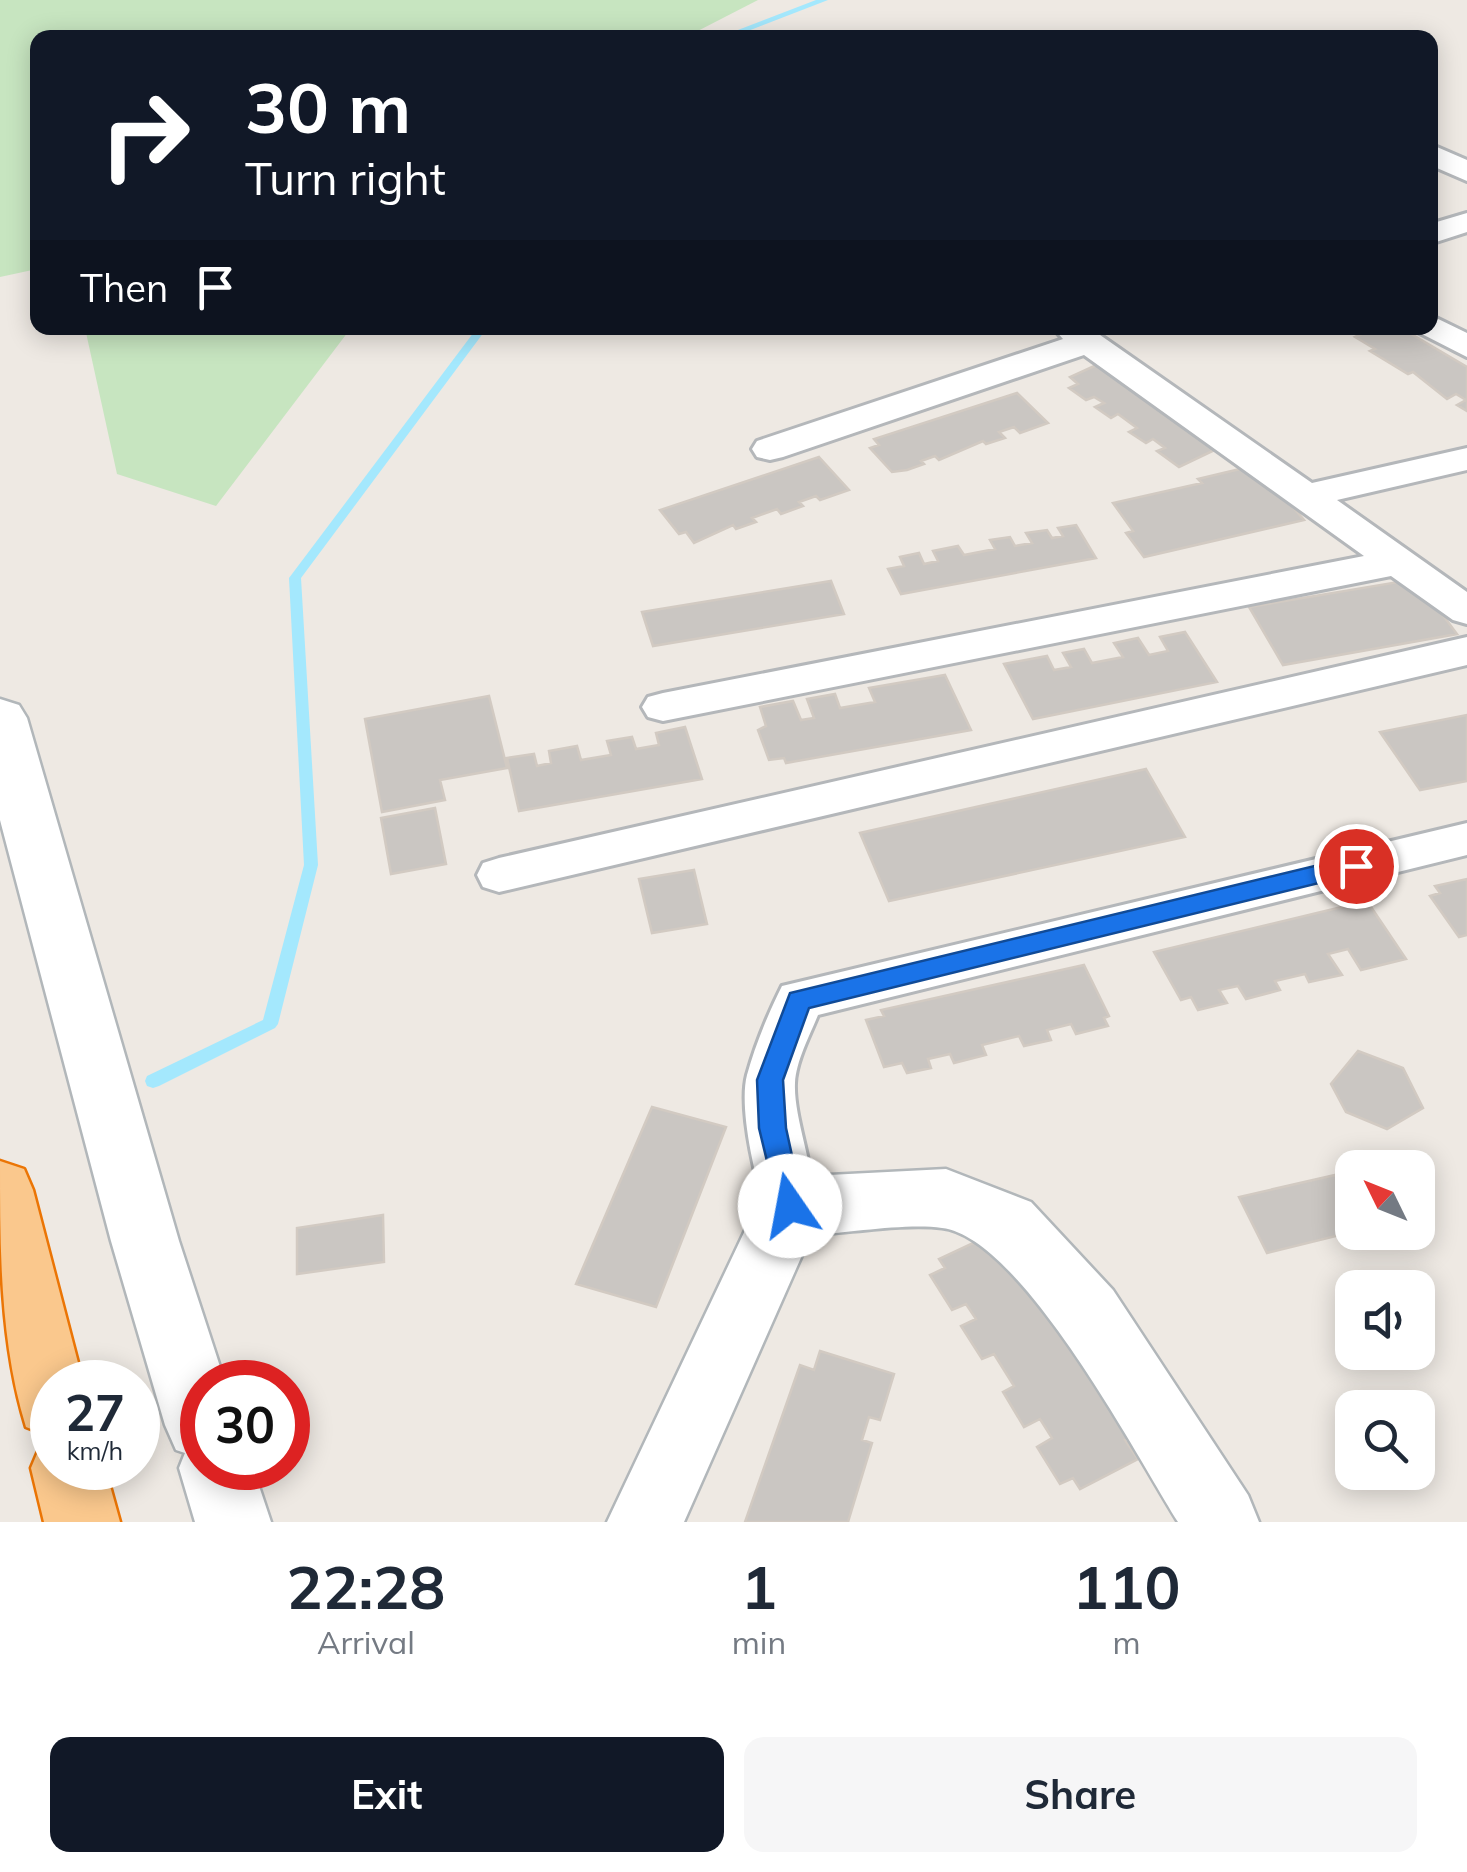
<!DOCTYPE html>
<style>
body{margin:0;font-family:Mulish,sans-serif;background:#f6f6f7;color:#1f2937;height:100vh;display:flex;flex-direction:column;font-size:38px;white-space:nowrap}
*{box-sizing:border-box;margin:0}
p{font-size:32px;color:#747a83}
.icon{flex:none;width:55px;height:55px;fill:none;stroke:currentColor;stroke-width:2;stroke-linecap:round;stroke-linejoin:round}
.map{position:relative;height:1522px;overflow:hidden}
.drawer{display:flex;flex-direction:column;background:#fff;flex:1}
.drawer>*{flex:none}
.hud{position:absolute;left:30px;top:30px;width:1408px;height:305px;border-radius:20px;box-shadow:0 5px 25px #0003;background:#111827;color:#fff;overflow:hidden}
.needle{width:65px;rotate:313deg}
.tools{position:absolute;left:1335px;top:1150px;display:grid;gap:20px}
.tools a{display:grid;place-items:center;width:100px;height:100px;border-radius:20px;background:#fff;box-shadow:0 5px 25px #0003;font-size:50px}
.speed{position:absolute;left:30px;top:1360px;display:flex;gap:20px;font-size:50px;font-weight:700;text-align:center}
.speed>*{display:grid;place-content:center;width:130px;height:130px;border-radius:50%;background:#fff;box-shadow:0 5px 25px #0003;line-height:1}
.speed small{font-size:25px;font-weight:400}
.speed .limit{border:15px solid #d22;background:#fff;color:#111}
.pin{position:absolute;display:grid;place-items:center;width:85px;height:85px;color:#fff;margin:-42px;border:5px solid #fff;border-radius:50%;box-shadow:0 2px 10px #0007}
.me{position:absolute;width:110px;margin:-55px;rotate:348deg;stroke-linejoin:round;filter:drop-shadow(0 0 8px #0008)}
.turn{display:flex;align-items:center;gap:35px;height:210px;padding:0 50px;font-size:45px}
.turn .icon{width:130px;height:130px;stroke-width:2.5}
.turn b{display:block;font-size:70px;line-height:85px}
.then{display:flex;align-items:center;height:95px;padding:0 50px;background:#0003;gap:20px;font-size:38px}
.eta{display:flex;justify-content:space-evenly;align-items:center;height:170px;text-align:center}
.eta b{font-size:60px;font-weight:700;line-height:70px}
.cta{display:flex;gap:20px;margin-top:auto;padding:20px 50px}
.cta a{flex:1;height:115px;border-radius:20px;background:#111827;color:#fff;font-size:40px;font-weight:700;line-height:115px;text-align:center}
.cta a+a{background:#f6f6f7;color:#1f2937}
.map>svg:first-child{display:block}
</style>
<div class="map">
<svg width="1467" height="1522" viewBox="0 0 1467 1522">
<rect width="100%" height="100%" fill="#eee9e3"/>
<path fill="#c7e5c0" d="M0,0H758L686,37L38,38L37,269L0,277Z
M85,328H351L216,506L117,474Z"/>
<g fill="none" stroke-linecap="round" stroke-linejoin="round">
<path fill="#a4e8fd" fill-rule="evenodd" d="M816,0H828L730,38H717Z
M477,328H487L301,578L318,865L278,1024L275,1028L159,1086L153,1088L147,1086L145,1081L147,1076L263,1020L304,865L289,578Z"/>
</g>
<path fill="#cac6c2" stroke="#d2cac2" stroke-width="2.5" d="M1374,328H1401L1467,367V411L1457,405L1466,400L1456,394L1447,399L1413,372L1408,374L1370,351L1375,349L1355,337Z
M1103,362L1223,446L1179,467L1157,451L1165,448L1153,439L1146,443L1129,432L1137,428L1118,414L1111,418L1095,407L1104,403L1094,397L1086,400L1069,388L1078,384L1070,377Z
M1017,393L1048,423L1020,433L1014,427L999,432L1005,438L986,444L983,441L939,460L935,456L921,461L924,464L907,470L892,472L870,448L879,445L874,439Z
M819,457L849,490L820,500L816,496L799,502L803,506L781,514L777,509L752,518L756,522L736,529L733,525L694,543L686,532L679,534L660,510Z
M1257,465L1304,520L1144,557L1126,533L1133,531L1113,503L1202,483L1198,479Z
M1076,525L1096,558L901,594L888,569L904,566L900,557L919,553L924,564L938,561L933,551L958,546L964,555L995,549L990,540L1010,537L1015,546L1032,543L1026,533L1047,530L1052,538L1063,536L1058,528Z
M1416,579L1457,634L1283,665L1249,607Z
M831,581L844,614L653,646L642,612Z
M1185,632L1217,682L1033,719L1004,664L1047,656L1054,670L1071,667L1063,653L1084,649L1092,663L1123,657L1114,643L1138,638L1149,655L1168,651L1160,637Z
M945,675L971,730L786,763L784,758L769,760L758,730L766,726L760,707L793,701L801,720L814,718L807,699L835,694L840,708L875,702L869,688Z
M489,696L507,768L440,780L445,800L382,812L365,719Z
M1467,715V781L1420,790L1380,732Z
M685,727L702,779L519,811L507,758L534,754L537,766L551,763L549,751L577,746L581,760L611,755L607,741L632,737L636,749L659,745L656,733Z
M1146,769L1185,837L889,901L860,833Z
M435,808L446,864L391,874L381,818Z
M694,870L707,924L652,933L639,879Z
M1467,879V935L1459,937L1430,896L1440,893L1435,886Z
M1367,901L1406,959L1361,970L1348,949L1328,954L1342,975L1309,982L1305,974L1275,981L1280,990L1246,999L1238,986L1219,990L1227,1003L1198,1010L1191,997L1181,1000L1154,952Z
M1084,965L1109,1016L1104,1018L1108,1026L1076,1034L1071,1024L1047,1030L1051,1040L1024,1046L1019,1036L982,1045L986,1055L954,1063L950,1054L928,1059L931,1068L907,1073L902,1063L884,1067L866,1020L884,1016L881,1010Z
M1358,1051L1403,1068L1423,1108L1387,1129L1346,1112L1331,1084Z
M652,1107L726,1127L656,1307L576,1284Z
M1335,1175L1352,1208V1232L1267,1253L1239,1197Z
M383,1215L384,1262L297,1274V1228Z
M990,1235L1135,1435L1125,1440L1138,1459L1080,1489L1073,1478L1060,1484L1037,1447L1052,1438L1040,1419L1024,1427L1003,1392L1014,1386L994,1354L982,1359L961,1326L976,1319L966,1304L952,1310L930,1275L945,1268L939,1259Z
M820,1351L894,1374L880,1420L869,1417L862,1440L872,1443L848,1522H745L800,1365L814,1370Z"/>
<g fill="none" stroke-linecap="round" stroke-linejoin="round">
<defs>
<path id="street" d="M1430,144L1467,160V181L1430,165Z
M1467,213V232L1430,244V224Z
M1430,315L1467,333V357L1418,332L1415,328H1430Z
M1053,328H1090L1312,483L1467,448V470L1337,500L1467,592V624L1453,620L1391,576L663,721L648,717L642,707L648,697L663,693L1364,556L1084,355L783,457L770,460L757,457L752,449L757,441L1063,339Z
M1467,637V665L499,892L483,887L477,875L483,863L499,858Z
M1467,823V855L818,1015C810,1035 796,1061 795,1083C793,1125 825,1189 808,1223L790,1230L772,1223C757,1192 738,1109 747,1075C755,1046 768,1014 782,986Z"/>
<path id="secondary" d="M0,699L19,705L27,718L179,1241L225,1382H202V1468H253L271,1522H195L179,1468L185,1453L176,1450L165,1425L111,1241L0,820Z
M946,1169L1031,1202L1113,1290L1248,1495L1259,1522H1178C1136,1455 1021,1237 942,1228C906,1223 849,1233 811,1235L684,1522H607L766,1186L790,1177Z"/>
<path id="highway" d="M0,1161L24,1169L33,1190L83,1382H52V1437L26,1427C0,1343 0,1250 0,1161Z
M52,1438V1468H105L120,1522H44L31,1468L42,1442Z"/>
</defs>
<use href="#street" stroke="#b4b7ba" stroke-width="6"/>
<use href="#secondary" stroke="#b2b7ba" stroke-width="5"/>
<use href="#highway" stroke="#eb7505" stroke-width="5"/>
<use href="#street" fill="#fff" fill-rule="evenodd"/>
<use href="#secondary" fill="#fff" fill-rule="evenodd"/>
<use href="#highway" fill="#fac88d" fill-rule="evenodd"/>
</g>
<path fill="#1a73e8" stroke="#114b97" stroke-width="2.5" d="M1356,856L1364,859L1368,866L1364,872L809,1008L783,1080L786,1128L803,1206L799,1215L790,1219L780,1215L759,1128L757,1080L790,993Z"/>
</svg>
<div class="tools">
<a><svg class="needle" viewBox="-14 -14 28 28"><path d="M0-13l5 13h-10z" fill="#e53935"/><path d="M0 13l5-13h-10z" fill="#747a83"/></svg></a>
<a><svg class="icon" aria-label="sound" viewBox="0 0 24 24"><path d="M4 9h4l5-4v14l-5-4H4zM17 9q2 3 0 6"/></svg></a>
<a><svg class="icon" aria-label="search" viewBox="0 0 24 24"><circle cx="10" cy="10" r="6"/><path d="M15 15l6 6"/></svg></a>
</div>
<div class="speed"><div>27<small>km/h</small></div><div class="limit">30</div></div>
<div class="pin" style="left:1356px;top:866px;background:#d93025"><svg class="icon" aria-label="arrive" viewBox="0 0 24 24"><path d="M6 21V4h12l-3 4 3 4H6"/></svg></div>
<svg class="me" style="left:790px;top:1206px" viewBox="-20 -20 40 40"><circle r="19" fill="#fff"/><path d="M0-13L10 11 0 6-10 11z" fill="#1a73e8"/></svg>
<div class="hud">
<div class="turn"><svg class="icon" aria-label="right" viewBox="0 0 24 24"><path d="M7 20v-9h11M14 6l5 5-5 5"/></svg><div><b>30 m</b>Turn right</div></div>
<div class="then">Then<svg class="icon" aria-label="arrive" viewBox="0 0 24 24"><path d="M6 21V4h12l-3 4 3 4H6"/></svg></div>
</div>
</div>
<section class="drawer">
<div class="eta">
<div><b>22:28</b><p>Arrival</p></div>
<div><b>1</b><p>min</p></div>
<div><b>110</b><p>m</p></div>
</div>
<div class="cta"><a>Exit</a><a>Share</a></div>
</section>
